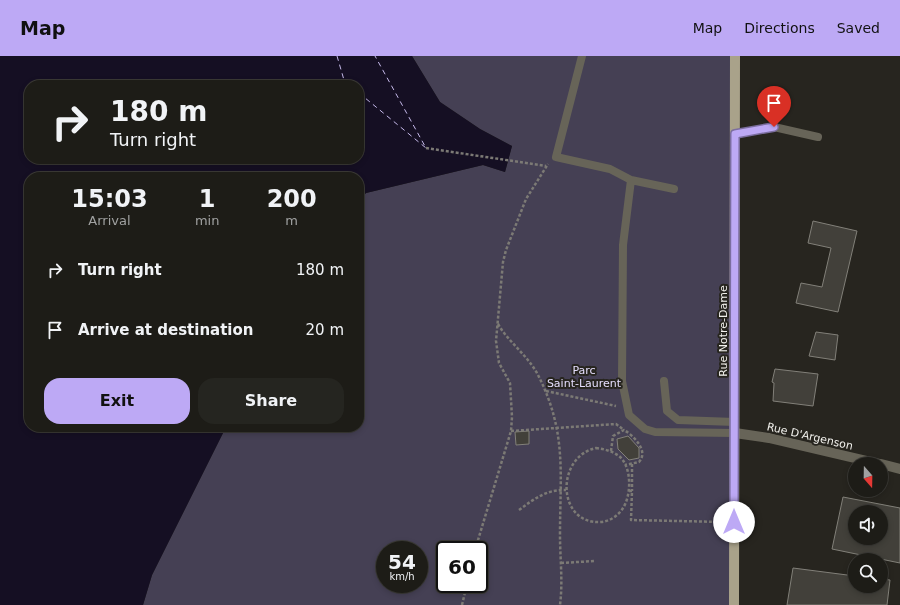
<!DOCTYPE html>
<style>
body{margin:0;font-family:"DejaVu Sans",sans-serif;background:#252520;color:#f1f3f6;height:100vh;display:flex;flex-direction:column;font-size:15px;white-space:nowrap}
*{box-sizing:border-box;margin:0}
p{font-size:13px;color:#a0a1a1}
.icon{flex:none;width:22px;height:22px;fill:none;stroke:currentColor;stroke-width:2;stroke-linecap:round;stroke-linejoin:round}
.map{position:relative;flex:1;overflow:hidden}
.sheet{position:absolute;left:24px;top:116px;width:340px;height:260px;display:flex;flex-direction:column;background:#1d1c17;border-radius:16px;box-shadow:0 2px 6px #0003,0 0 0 1px #3b3a36}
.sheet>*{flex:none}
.hud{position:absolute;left:24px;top:24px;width:340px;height:84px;border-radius:16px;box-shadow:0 2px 6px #0003,0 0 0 1px #3b3a36;background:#1d1c17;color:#f1f3f6;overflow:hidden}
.needle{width:26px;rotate:160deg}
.buttons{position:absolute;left:848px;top:401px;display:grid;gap:8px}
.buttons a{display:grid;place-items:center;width:40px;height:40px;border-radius:50%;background:#1d1c17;box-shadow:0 2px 6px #0003,0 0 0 1px #3b3a36;font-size:20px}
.speed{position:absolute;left:376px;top:485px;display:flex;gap:8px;font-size:20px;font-weight:700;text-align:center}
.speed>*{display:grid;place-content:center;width:52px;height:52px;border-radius:50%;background:#1d1c17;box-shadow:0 2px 6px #0003,0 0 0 1px #3b3a36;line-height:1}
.speed small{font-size:10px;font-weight:400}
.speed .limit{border:2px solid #111;border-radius:6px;background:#fff;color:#111}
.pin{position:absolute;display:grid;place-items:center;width:34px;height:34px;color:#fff;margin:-41px -17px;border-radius:50% 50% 50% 0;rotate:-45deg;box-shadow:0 0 4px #0007}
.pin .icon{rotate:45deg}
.me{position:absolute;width:44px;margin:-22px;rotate:0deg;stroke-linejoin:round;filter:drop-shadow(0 0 3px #0008)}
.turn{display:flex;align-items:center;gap:14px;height:84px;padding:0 20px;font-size:18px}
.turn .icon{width:52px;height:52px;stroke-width:2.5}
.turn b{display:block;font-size:28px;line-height:34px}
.eta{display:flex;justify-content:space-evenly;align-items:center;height:68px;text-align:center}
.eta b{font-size:24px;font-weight:700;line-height:28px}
.action{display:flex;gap:8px;margin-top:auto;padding:8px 20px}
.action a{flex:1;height:46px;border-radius:16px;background:#bda9f5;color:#111;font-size:16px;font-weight:700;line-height:46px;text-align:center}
.action a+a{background:#252520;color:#f1f3f6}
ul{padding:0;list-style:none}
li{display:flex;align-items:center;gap:12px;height:60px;padding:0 20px}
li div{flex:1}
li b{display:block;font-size:15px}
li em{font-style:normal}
header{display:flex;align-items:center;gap:24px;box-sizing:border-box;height:56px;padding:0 20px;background:#bda9f5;color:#111}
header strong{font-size:19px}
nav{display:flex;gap:22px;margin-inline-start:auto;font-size:14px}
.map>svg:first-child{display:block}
</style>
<header>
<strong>Map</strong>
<nav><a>Map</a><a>Directions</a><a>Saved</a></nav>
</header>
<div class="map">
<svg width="900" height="549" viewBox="0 0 900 549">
<rect width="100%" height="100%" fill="#27251f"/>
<path fill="#454054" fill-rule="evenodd" d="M412,0H735L734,549H143L152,519L226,371H359V144L366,137L483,109L505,116L512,90L480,73L440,46ZM385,494H419V528H385ZM445,494H479V528H445Z"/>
<path fill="#150f23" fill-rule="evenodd" d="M0,0H412L440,46L480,73L512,90L505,116L483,109L366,137L359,144V121H29V371H226L152,519L143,549H0ZM29,29H359V103H29Z"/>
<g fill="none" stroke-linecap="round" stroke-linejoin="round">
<path stroke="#c5b9ea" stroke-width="1" stroke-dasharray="5 4" stroke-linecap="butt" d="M337,0L344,24L350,29
M359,37L426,92L375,0"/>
</g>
<path fill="#42403a" stroke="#828079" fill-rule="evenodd" d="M813,165L857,175L838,256L796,247L801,227L822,231L831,192L808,187Z
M816,276L838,279L835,304L809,300Z
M775,313L818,318L813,350L773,345L774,327L772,326Z
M529,375V388L516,389L515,376Z
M628,380L639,392V402L629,404L618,393L617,383Z
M843,441L900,452V507L832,493ZM855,456H881V482H855Z
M793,512L855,520V530H881V523L890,524L887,549H787Z"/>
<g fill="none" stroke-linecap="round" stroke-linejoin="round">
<path stroke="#7c7a75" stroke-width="2.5" stroke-dasharray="3 2" stroke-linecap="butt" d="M426,92L546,110
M498,268C509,287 529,300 539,321C567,377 560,419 560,479C560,502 563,526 560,549
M546,335L616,350
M511,375L616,368L624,374
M596,392C604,393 612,395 619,400C631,410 631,433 626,446C622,457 612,465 601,466C557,469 555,401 596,392Z
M611,395L613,380L624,374C634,380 649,395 639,406L625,409
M632,408V435
M629,435H632L631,464L724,466
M519,454C534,443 547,433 566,434
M475,494L511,375L512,361L510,327L499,307L496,285L503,206L506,194L526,143L548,108
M561,507L595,505
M462,549L467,528"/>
<path stroke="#676458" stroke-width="8" d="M582,0L556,101L610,113L631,124L623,189L622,325L629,359L645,373L655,376L735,377
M735,78L774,71L818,81
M631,124L674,133
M664,325L667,355L678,364L735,366"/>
<path stroke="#676458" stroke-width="10" d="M735,377L769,382L880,408
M881,408L900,413"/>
<path stroke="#a9a28a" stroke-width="10" d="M734,549L735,0"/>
</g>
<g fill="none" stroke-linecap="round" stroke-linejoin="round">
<defs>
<path id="route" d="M734,466L735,78L774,71"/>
</defs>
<use href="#route" stroke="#7b6e9f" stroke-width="10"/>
<use href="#route" stroke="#bda9f5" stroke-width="7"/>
</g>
<g text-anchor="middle" stroke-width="4" stroke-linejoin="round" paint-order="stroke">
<g font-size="11" fill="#f2f1ed" stroke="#27251f">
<text transform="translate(723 275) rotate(-90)" y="4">Rue Notre-Dame</text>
<text transform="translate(810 380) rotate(13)" y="4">Rue D'Argenson</text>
</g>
<g font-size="11" fill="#e5defd" stroke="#27251f">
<text x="584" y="318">Parc<tspan x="584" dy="13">Saint-Laurent</tspan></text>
</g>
</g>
</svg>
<div class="buttons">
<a><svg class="needle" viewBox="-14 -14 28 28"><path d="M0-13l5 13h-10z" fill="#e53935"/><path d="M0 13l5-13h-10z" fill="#a0a1a1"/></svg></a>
<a><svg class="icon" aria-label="sound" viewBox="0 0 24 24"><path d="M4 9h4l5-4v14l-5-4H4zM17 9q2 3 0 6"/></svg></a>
<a><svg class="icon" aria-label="search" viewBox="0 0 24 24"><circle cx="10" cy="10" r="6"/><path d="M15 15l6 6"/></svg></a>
</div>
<div class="speed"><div>54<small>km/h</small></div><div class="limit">60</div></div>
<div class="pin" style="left:774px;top:71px;background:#d93025"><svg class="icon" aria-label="arrive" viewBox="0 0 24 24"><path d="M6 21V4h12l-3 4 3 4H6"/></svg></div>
<svg class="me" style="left:734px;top:466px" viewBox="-20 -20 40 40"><circle r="19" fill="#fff"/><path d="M0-13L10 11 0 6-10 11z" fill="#bda9f5"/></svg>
<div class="hud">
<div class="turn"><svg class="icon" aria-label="right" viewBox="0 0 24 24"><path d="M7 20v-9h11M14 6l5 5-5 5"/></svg><div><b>180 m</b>Turn right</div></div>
</div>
<section class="sheet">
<div class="eta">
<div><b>15:03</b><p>Arrival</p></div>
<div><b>1</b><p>min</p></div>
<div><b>200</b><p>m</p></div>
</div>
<ul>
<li><svg class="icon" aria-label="right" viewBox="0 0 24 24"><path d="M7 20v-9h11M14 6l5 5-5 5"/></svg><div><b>Turn right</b></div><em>180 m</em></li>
<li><svg class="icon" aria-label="arrive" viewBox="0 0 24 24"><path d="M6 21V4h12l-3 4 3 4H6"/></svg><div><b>Arrive at destination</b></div><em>20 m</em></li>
</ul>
<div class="action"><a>Exit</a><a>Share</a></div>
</section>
</div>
